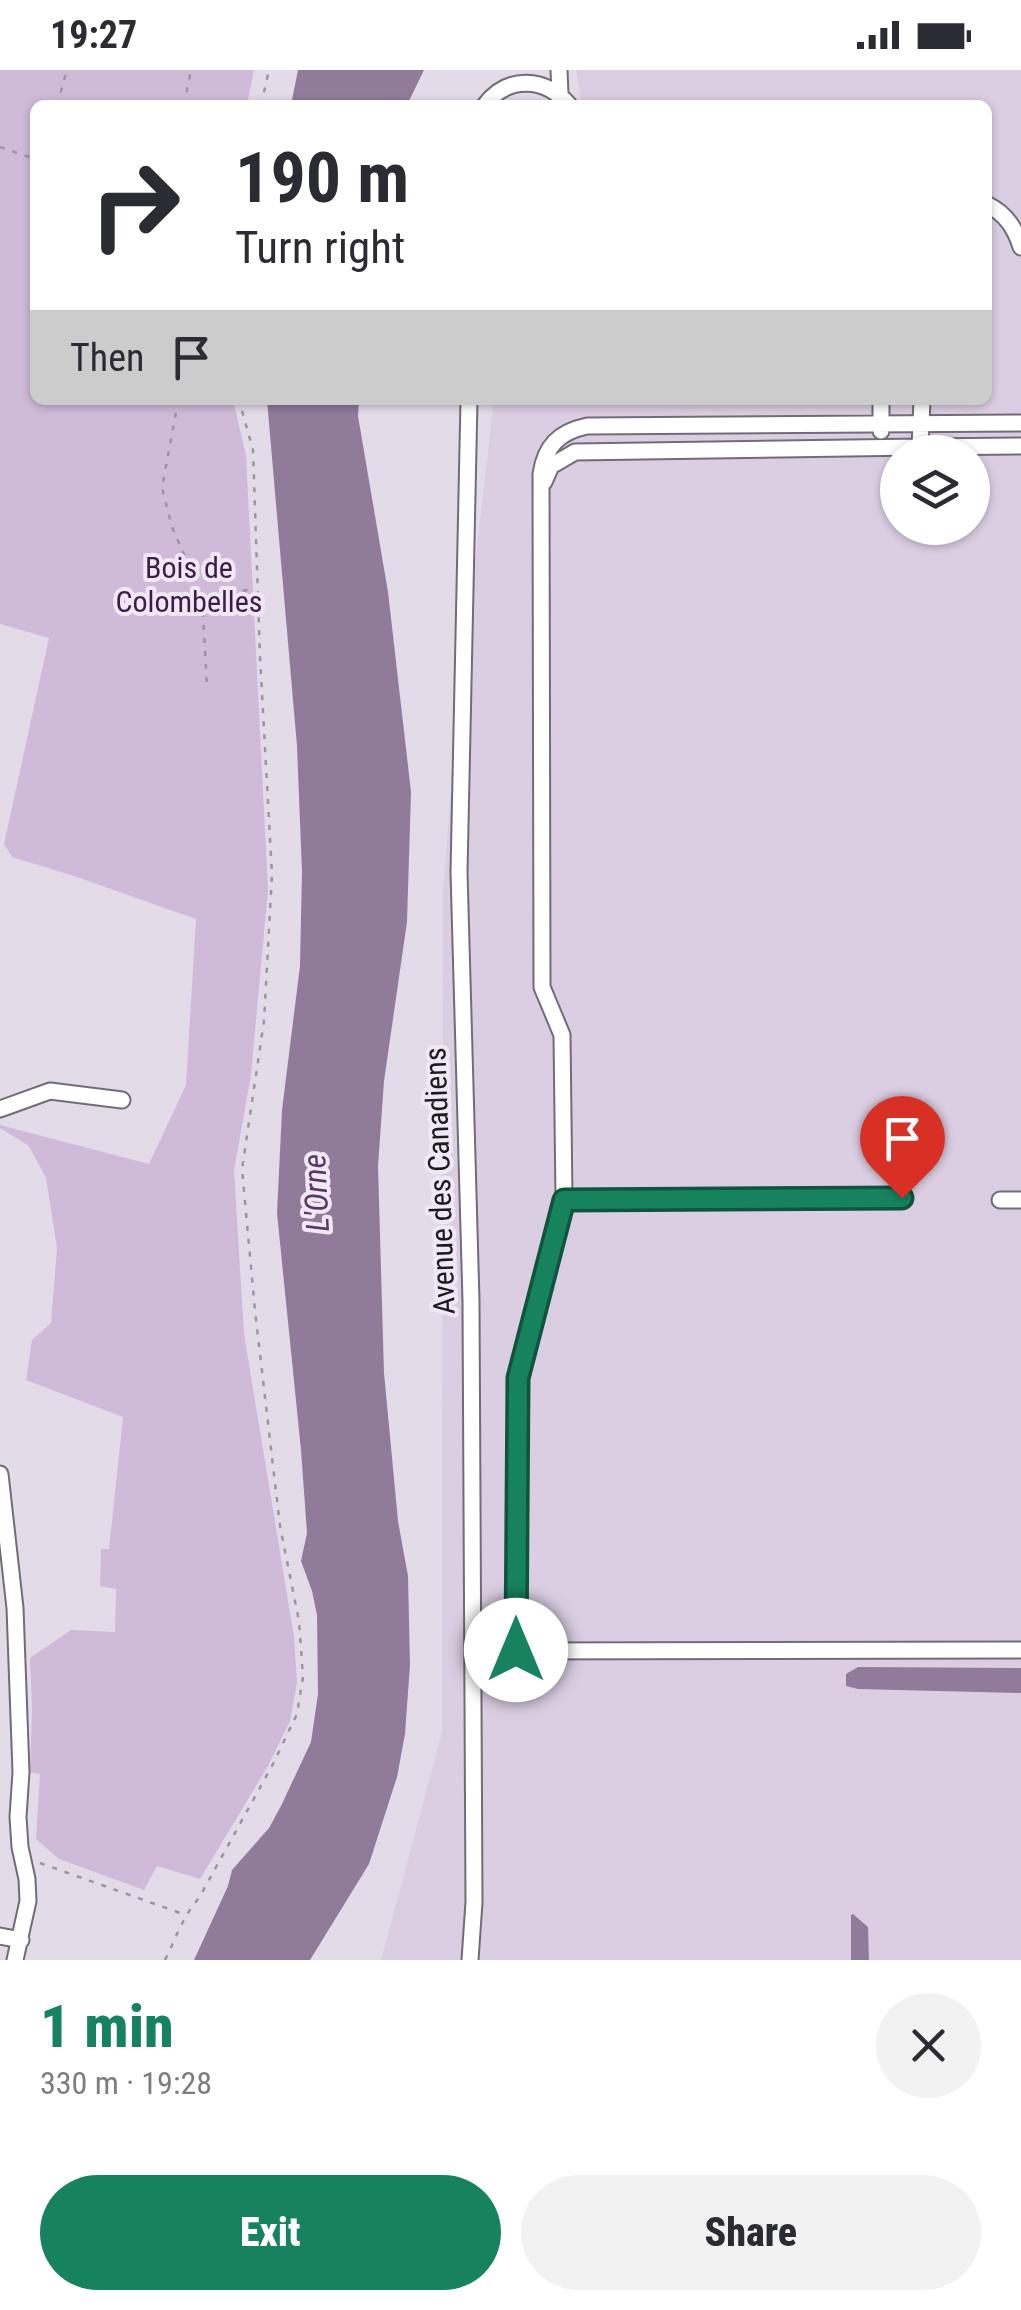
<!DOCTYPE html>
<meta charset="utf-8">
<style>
body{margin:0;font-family:"Roboto Condensed",sans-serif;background:#f2f2f3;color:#2b2b33;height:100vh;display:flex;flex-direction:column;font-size:38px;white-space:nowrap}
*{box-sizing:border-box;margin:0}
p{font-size:32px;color:#7c7c81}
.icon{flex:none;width:55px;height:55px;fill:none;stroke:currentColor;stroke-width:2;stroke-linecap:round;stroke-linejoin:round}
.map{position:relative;height:1890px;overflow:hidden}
.panel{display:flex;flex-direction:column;background:#fff;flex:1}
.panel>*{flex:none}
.top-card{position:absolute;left:30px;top:30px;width:962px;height:305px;border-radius:15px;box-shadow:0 2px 8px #0004;background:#fff;color:#2b2b33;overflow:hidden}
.tools{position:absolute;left:880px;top:365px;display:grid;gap:20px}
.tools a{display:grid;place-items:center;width:110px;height:110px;border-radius:50%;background:#fff;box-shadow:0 2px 8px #0004;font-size:50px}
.pin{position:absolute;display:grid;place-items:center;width:85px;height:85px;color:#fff;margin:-102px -42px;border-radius:50% 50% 50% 0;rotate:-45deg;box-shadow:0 0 10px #0007}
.pin .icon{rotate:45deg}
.me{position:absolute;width:110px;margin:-55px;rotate:0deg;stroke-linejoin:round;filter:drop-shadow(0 0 8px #0008)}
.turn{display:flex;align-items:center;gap:35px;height:210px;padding:0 40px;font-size:45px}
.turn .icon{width:130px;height:130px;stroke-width:2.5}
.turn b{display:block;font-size:70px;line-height:85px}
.then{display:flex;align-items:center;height:95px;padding:0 40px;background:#0003;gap:20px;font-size:38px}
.round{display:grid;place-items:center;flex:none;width:105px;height:105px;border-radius:52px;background:#f2f2f3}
.head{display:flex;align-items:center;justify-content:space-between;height:170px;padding:0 40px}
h1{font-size:60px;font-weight:800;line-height:75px;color:#17825e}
.button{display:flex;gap:20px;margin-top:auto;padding:20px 40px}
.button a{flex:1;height:115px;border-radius:60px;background:#17825e;color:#fff;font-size:40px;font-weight:800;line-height:115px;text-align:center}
.button a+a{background:#f2f2f3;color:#2b2b33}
.status{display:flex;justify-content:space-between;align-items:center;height:70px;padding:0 50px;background:#fff;direction:ltr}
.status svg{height:28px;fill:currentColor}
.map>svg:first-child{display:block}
</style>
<div class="status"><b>19:27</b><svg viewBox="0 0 49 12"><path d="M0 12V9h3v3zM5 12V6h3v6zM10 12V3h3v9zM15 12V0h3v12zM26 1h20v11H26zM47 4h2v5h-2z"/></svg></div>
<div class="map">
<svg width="1021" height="1890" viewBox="0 0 1021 1890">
<rect width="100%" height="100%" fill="#e4dbe9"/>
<path fill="#dbcee2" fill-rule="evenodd" d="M576,0H1021V1890H381L442,1662L443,821L457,648L494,330H988V35H582ZM898,382H972V458H898Z"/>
<path fill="#cfbbd9" d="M0,0H254L247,35H35V330H233L246,385L268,820L251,1005L234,1100L244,1264L294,1567L297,1613L290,1651L268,1696L200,1809L157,1796L144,1820L59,1789L36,1769L40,1704L30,1702L32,1638L30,1588L71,1560L115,1562L116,1519L100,1516L101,1479H109L123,1347L26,1310L32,1270L51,1253L57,1178L46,1108L29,1076L0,1058V1055L149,1094L186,1015L196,849L74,806L12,787L4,774L49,568L0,554Z"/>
<path fill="#907b9b" d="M298,0H424L407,35H291Z
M267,330H359L358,346L388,522L411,722L407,852L384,1011L378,1096L384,1303L398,1451L408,1506L410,1595L405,1664L397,1707L369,1794L310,1890H194L228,1816L232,1800L269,1758L281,1736L311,1672L318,1624L317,1545L312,1521L301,1491L307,1463L301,1380L277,1143L282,1040L300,896L302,802L297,676Z
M858,1597L1021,1598V1623L858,1619L846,1616V1604Z
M853,1844L868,1857L869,1890H851V1845Z"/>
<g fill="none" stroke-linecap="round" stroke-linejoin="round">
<defs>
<path id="minor" d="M559,0L560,24
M485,35C508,5 545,7 569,35
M988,135C1006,144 1015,158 1021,177
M469,330L459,802L471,1231L474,1832L470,1890
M881,330V361
M922,330L920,377L1021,376
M1021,353L587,356C559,362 545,376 541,404L542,917L562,965L564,1130L518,1308L516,1581L1021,1580
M544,412L551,396L575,382L920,377
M0,1039L50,1021L122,1030
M564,1130L902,1128
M1000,1130H1021
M0,1404L15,1538L21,1702L18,1747L20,1777L27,1809L28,1831L15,1890
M0,1866L21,1870"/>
</defs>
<use href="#minor" stroke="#736b77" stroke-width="19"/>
<path stroke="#9b959f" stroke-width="2.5" stroke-dasharray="5 8" stroke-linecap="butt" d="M57,35L67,0
M184,35L191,0
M261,35L269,0
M0,77L35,89
M176,330L177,337L162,418L172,457L202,526L207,617
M204,526L255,519
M40,1793L183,1844
M165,1890C176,1868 183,1846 199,1828L273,1694L297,1644L303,1607L299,1551L280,1456L255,1241L242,1099L264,951L272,805L260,587L253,380L239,330"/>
<use href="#minor" stroke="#fff" stroke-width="15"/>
</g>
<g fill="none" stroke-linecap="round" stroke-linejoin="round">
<defs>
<path id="route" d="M516,1580L518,1308L564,1130L902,1128"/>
</defs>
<use href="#route" stroke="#0f543d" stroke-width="25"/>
<use href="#route" stroke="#17825e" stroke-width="18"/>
</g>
<g text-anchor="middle" stroke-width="8" stroke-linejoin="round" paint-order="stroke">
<g font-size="30" fill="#3b1d48" stroke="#f1e8f6">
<text x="189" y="508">Bois de<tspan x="189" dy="34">Colombelles</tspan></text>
</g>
<g font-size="30" fill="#1d1a1f" stroke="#f1e8f6">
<text transform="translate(440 1111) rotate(-92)" y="10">Avenue des Canadiens</text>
</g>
<g font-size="32" font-style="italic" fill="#583966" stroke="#f1e8f6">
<text transform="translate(316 1123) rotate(-93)" y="11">L'Orne</text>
</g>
</g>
</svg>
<div class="tools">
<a><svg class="icon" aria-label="layers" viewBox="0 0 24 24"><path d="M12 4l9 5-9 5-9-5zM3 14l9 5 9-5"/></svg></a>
</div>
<div class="pin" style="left:902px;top:1128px;background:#d93025"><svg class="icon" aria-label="arrive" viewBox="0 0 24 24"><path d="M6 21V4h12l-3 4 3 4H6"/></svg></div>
<svg class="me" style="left:516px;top:1580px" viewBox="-20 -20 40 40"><circle r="19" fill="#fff"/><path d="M0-13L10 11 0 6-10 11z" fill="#17825e"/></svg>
<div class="top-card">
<div class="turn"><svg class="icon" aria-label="right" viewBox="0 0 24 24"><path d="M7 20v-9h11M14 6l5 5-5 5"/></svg><div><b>190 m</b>Turn right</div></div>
<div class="then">Then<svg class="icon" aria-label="arrive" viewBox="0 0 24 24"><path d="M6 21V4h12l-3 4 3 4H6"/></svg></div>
</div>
</div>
<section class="panel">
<div class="head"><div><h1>1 min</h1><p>330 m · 19:28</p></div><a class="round"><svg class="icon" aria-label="close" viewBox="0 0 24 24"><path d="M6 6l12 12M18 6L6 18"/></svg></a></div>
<div class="button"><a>Exit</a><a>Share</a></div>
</section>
